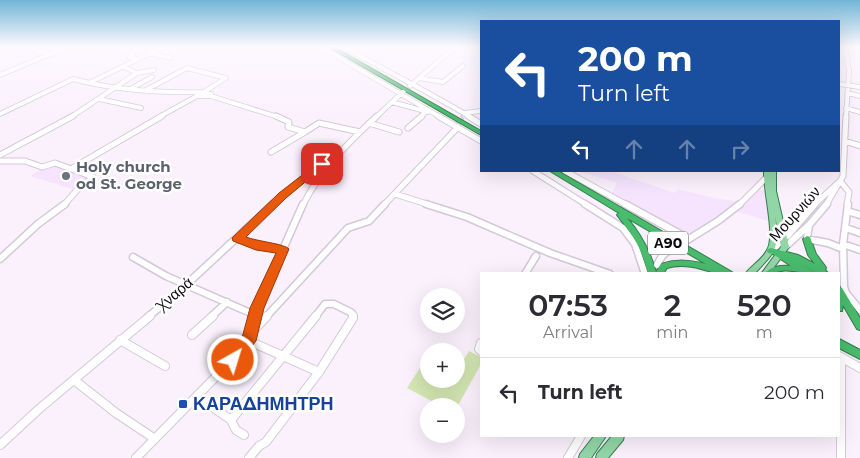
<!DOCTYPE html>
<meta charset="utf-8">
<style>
body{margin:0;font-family:Montserrat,sans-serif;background:#f7f7f7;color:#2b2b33;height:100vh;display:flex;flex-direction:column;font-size:19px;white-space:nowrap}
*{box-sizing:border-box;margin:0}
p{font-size:16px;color:#7c7c81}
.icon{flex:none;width:28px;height:28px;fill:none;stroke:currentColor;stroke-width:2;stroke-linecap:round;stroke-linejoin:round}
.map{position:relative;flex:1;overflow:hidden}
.side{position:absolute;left:480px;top:272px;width:360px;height:165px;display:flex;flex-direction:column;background:#fff;border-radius:0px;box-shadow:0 5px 20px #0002}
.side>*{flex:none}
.banner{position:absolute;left:480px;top:20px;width:360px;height:152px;border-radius:0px;box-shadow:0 5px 20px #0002;background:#1a4fa0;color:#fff;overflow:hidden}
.tools{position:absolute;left:420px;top:288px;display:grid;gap:10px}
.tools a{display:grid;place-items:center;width:45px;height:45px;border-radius:50%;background:#fff;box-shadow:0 5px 20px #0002;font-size:25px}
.pin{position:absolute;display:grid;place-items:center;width:42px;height:42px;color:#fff;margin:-21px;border-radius:10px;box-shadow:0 2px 8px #0006}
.me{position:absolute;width:55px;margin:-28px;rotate:39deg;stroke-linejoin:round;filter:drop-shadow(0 0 4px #0008)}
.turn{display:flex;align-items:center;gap:18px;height:105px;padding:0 15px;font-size:22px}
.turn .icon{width:65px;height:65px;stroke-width:2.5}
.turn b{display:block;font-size:35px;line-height:42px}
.lanes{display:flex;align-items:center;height:48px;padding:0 15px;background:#0003;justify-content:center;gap:25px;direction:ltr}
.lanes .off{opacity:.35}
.eta{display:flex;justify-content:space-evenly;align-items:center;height:85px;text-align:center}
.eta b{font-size:30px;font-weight:600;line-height:35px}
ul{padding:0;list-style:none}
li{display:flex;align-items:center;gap:15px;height:70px;padding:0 15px;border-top:1px solid #e1e1e2}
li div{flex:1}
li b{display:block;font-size:19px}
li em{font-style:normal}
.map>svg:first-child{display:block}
</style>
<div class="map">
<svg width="860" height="458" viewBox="0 0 860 458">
<rect width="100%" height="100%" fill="#faf1fd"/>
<path fill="#f6e4fe" d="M51,164L93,177L72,189L30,176Z
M579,171H610L675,193L678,189L718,199L745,202L758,191L762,190L765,191L771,222L732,210L689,237L611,195L617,183Z"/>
<path fill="#d4e6b3" d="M469,351L481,357V364L456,409V406H441L407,388L429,354V379H456V372Z"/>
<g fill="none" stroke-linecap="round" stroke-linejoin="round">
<path stroke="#d7ced9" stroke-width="5" stroke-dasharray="5 2.5" stroke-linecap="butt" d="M455,122L463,117"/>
<defs>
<path id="minor-far3" d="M321,47L440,117
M344,47C386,71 429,92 470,117
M845,47L849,71L846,117
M36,51L52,54
M131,51L133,53L129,57L137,59
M148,53L170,58
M137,73L154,70
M0,75L67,47
M419,78L443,82L463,66
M89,83L163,47
M839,84L860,87
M410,86L455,47
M132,88L152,77
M146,90L187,68L226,78L204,92L211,94V96H197L159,117
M847,93L860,96
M211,96L278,117
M99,99L141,108
M392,102L428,112
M846,108L860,112
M464,113L481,111
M0,114L73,79C114,90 161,93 204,92
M71,117L137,73L124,67
M376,117L404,91
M420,117L426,112"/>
<path id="minor-far2" d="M276,116L289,122L288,127L305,132L319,123L360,132
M438,116L481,141
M468,116L481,124
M369,123L399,132
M408,128L422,116
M845,141L860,146
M271,152L305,132
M0,155L73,116
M0,161H25L42,167L55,163L93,177L77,190L64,205
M71,169L162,116
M533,171L587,205
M565,171L627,205
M840,181L849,192L847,205
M395,194L430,205
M272,205L335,153
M303,205C320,170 349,142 377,116
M384,205L458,127
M739,205L766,178
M814,205L840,181
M826,205L843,176L846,116"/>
<path id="minor-far1" d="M426,204L467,217L550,253L610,274
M585,204L623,228L635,244L645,274
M625,204L689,239
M848,204L843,244L844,287L846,293L860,310
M847,211L860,215
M809,225L807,239L828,243L843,249
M846,228L860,233
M237,238L256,245L283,249
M684,242L718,221L740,204
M843,244L860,250
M785,247L810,224L827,204
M771,251L789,234L815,204
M133,257L166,276L255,315
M0,259L38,224L65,204
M657,265L662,256L669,250
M525,274L536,256
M148,317L187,284L273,204
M211,317L227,302
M255,317L257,308L303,204
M266,317L348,228L369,221L385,204
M315,317L325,304H334L352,313L353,317"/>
<path id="minor" d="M252,332L267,316
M192,335L213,316
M120,340L165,366
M249,341L319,372
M481,343L479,349L481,351
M839,356L860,368
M841,358V458
M74,380L116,413L155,439
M198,397L231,420L236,430L244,435
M231,420L316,316
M0,445L39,409L150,316
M136,458L244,348L252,332L255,316
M249,458L259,446L266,442L319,372L353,318V316
M568,458L581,436"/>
<path id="major" d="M764,171H770V182V171H776V191L789,247L769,274H761L781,247L775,216C780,248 776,251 754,274H745C752,265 762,260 767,250C776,236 763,191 764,171Z
M594,436H606L591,458H579L580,454Z
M612,436H624L623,440L608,458H596L597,454Z"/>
<path id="highway" d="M329,47H334L481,131V135Z
M550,171H558L732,272L733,274H722L718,272L715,273C699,268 683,263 667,268L663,274H648C641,246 634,237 617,215L619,213ZM627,218L706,264C690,260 677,259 661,264L656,272C650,251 641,234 627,218Z
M807,236L810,237L816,254L825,266L826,268L825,270L829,274H818L799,263L814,272L815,274C804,274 791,269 781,271C774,272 772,274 764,274C772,266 780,265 791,266L773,254L768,253L767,251L768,249L771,248L798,255L815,264L808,255L803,239Z
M839,287L842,288L860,318V330L857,329L843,305L842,311H839Z
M839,339L860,350V359L839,348Z"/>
</defs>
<use href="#minor-far3" stroke="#d4c7d9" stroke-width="5.5"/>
<use href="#minor-far2" stroke="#d4c7d9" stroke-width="7"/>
<use href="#minor-far1" stroke="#d4c7d9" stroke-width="9"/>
<use href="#minor" stroke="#d4c7d9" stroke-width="10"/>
<use href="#major" stroke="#347d4c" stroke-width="2"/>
<use href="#highway" stroke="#347d4c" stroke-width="2"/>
<use href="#minor-far3" stroke="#fff" stroke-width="4"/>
<use href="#minor-far2" stroke="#fff" stroke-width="5"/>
<use href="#minor-far1" stroke="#fff" stroke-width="6"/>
<use href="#minor" stroke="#fff" stroke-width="8"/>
<use href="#major" fill="#92d6a7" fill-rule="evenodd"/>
<use href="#highway" fill="#49bb6d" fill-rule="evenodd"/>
</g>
<linearGradient id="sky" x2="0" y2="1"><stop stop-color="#71b5d6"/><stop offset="0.42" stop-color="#fdf9fe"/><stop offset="1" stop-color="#fdf9fe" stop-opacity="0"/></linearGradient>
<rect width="860" height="111" fill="url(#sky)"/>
<path fill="#ea580c" stroke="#983908" d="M319,162H326L327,164L286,198L246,237C256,241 285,244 289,249L264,308L256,341L238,364L233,366L228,364L226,360L242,338L250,308L276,253L256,250L233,241L232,238L279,193Z"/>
<circle fill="#6b7280" stroke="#fff" stroke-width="2" cx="66" cy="176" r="5"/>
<rect fill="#1a4fb4" stroke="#fff" stroke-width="2" x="178" y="399" width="10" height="10" rx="2.5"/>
<g text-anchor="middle" stroke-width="5" stroke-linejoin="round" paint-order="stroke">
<rect fill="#fff" stroke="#565458" stroke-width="1" x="648" y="231.5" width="40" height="23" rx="4"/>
<g font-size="14" font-weight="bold" fill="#0e0a10">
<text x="668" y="248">Α90</text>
</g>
<g font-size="15" font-weight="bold" fill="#5b616d" stroke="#fff" text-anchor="start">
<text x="76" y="172">Holy church<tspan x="76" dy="17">od St. George</tspan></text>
</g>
<g font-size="15" fill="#0e0a10" stroke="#fff">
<text transform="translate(795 214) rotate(-48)" y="5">Μουρνιών</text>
<text transform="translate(175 294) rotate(-41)" y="5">Χναρά</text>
</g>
<g font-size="18" font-weight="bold" fill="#164399" stroke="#fff" text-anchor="start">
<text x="193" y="410">ΚΑΡΑΔΗΜΗΤΡΗ</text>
</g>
</g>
</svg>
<div class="tools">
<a><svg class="icon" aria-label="layers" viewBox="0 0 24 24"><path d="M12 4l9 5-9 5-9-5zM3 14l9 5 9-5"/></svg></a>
<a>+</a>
<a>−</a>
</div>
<div class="pin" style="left:322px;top:164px;background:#d93025"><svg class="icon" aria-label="arrive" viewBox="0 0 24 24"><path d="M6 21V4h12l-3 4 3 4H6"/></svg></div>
<svg class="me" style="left:233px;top:360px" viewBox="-20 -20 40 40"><circle r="17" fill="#ea580c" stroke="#fff" stroke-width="3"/><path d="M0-11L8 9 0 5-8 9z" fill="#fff"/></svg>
<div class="banner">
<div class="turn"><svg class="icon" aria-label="left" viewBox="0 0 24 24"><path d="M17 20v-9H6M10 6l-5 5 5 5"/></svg><div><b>200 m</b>Turn left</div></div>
<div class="lanes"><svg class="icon" aria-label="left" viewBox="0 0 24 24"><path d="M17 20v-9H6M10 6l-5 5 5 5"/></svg><svg class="icon off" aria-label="ahead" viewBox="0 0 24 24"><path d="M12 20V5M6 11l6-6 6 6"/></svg><svg class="icon off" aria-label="ahead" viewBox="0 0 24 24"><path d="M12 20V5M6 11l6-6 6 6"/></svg><svg class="icon off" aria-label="right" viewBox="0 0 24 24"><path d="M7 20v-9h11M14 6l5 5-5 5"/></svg></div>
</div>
<section class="side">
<div class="eta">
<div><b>07:53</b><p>Arrival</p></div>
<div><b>2</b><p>min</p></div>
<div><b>520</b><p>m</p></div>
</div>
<ul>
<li><svg class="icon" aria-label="left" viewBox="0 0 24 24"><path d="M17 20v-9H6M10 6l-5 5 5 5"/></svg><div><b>Turn left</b></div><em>200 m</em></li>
</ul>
</section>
</div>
